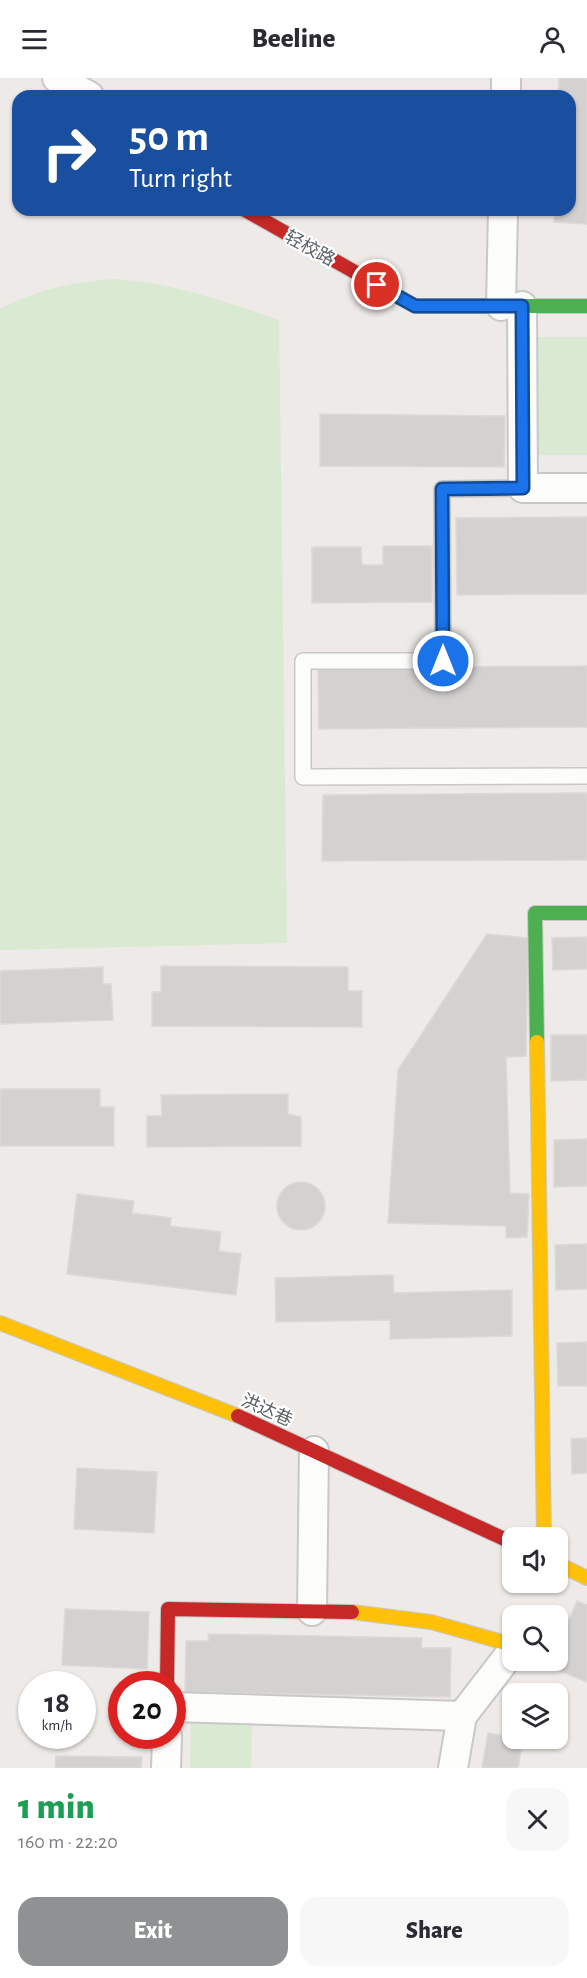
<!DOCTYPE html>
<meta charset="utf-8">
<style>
body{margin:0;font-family:"Alegreya Sans","Noto Sans SC",sans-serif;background:#f7f7f7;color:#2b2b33;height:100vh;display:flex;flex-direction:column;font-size:22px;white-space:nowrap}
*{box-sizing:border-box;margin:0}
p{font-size:20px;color:#7c7c81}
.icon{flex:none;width:33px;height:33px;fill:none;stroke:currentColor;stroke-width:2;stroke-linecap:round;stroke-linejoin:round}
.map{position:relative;height:1690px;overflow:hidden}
.details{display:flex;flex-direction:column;background:#fff;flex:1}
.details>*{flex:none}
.guide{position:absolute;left:12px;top:12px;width:564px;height:126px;border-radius:18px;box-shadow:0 2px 4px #0004;background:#1a4fa0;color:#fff;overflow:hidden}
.fabs{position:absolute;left:502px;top:1449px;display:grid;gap:12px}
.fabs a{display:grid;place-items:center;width:66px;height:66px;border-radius:12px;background:#fff;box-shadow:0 2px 4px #0004;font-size:30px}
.speed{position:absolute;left:18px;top:1593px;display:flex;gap:12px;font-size:30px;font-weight:700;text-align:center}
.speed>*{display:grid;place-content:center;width:78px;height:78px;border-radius:50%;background:#fff;box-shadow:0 2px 4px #0004;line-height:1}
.speed small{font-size:15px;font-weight:400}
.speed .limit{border:9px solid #d22;background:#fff;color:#111}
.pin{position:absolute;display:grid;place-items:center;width:51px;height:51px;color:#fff;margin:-26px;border:3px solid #fff;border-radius:50%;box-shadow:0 2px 6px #0007}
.me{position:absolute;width:66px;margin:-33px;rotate:0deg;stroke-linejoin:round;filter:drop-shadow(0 0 4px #0008)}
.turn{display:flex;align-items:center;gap:21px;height:126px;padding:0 18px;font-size:27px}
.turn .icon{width:78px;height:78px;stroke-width:2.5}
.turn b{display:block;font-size:42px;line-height:51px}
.round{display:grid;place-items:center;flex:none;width:63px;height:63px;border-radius:18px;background:#f7f7f7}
.headline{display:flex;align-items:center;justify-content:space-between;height:102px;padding:0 18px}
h1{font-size:36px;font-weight:800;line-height:45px;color:#1e9e55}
.primary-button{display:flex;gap:12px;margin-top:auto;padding:12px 18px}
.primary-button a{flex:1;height:69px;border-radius:18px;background:#8f9293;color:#fff;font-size:24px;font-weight:800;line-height:69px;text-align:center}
.primary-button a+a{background:#f7f7f7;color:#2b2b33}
header{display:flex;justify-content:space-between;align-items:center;height:78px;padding:0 18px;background:#fff;font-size:27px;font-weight:800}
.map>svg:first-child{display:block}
</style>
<header><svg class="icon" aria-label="menu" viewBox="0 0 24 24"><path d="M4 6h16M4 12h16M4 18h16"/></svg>Beeline<svg class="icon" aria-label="person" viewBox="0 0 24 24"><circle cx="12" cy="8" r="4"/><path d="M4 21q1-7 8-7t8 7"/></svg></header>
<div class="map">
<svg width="587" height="1690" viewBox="0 0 587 1690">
<rect width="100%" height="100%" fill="#edeae7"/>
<path fill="#d9e9d2" d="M116,201C173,205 226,224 279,242L287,865L0,872V231C38,211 73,204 116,201Z
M535,259H587V377H534Z
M191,1642L252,1644L251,1690H190Z"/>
<path fill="#d4d2d1" stroke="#dcd9d6" stroke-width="1.5" d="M559,0H587V146L554,144L555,132H570V18H558Z
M320,336L505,338L504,389L320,388Z
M587,439V516L457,517L456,440Z
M383,468H432V524L312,525V469H361L362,487H383Z
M587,588V649L319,651L318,590Z
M587,715V782L322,783L323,717Z
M487,856L528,860L526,978L506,979L510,1115L529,1116L527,1159L506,1160V1148L388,1145L398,992Z
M587,859V891L553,892L552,860Z
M161,888L348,889V913H362V949L152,948V914H161Z
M103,889V906H111L113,942L0,946V893Z
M551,957H587V1002L551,1003Z
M0,1011H100V1029H114V1068H0Z
M288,1016V1036L301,1039V1068L147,1069V1038H162L161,1017Z
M587,1061V1108L554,1109V1062Z
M277 1128a24 24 0 1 1 48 0a24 24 0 1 1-48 0Z
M77,1116L134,1123L132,1135L171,1140L170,1148L221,1154L219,1173L241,1176L236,1217L67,1196Z
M587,1166V1211L556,1212L555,1167Z
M393,1197L394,1215L512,1212V1258L390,1261V1242L276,1244L275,1200Z
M587,1264V1308H558L557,1265Z
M587,1360V1395L572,1396L571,1361Z
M77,1390L157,1394L154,1455L74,1451Z
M577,1523L587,1527V1604L550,1589L552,1582H558V1569Z
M65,1531L149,1534L147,1591L62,1587Z
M208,1556L422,1560L421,1570H451L450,1619L185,1614L186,1563H209Z
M488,1655L523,1661L518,1690H482Z
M56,1678L142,1679L141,1690H55Z"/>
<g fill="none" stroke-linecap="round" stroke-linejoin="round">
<defs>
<path id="lane" d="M523,410L442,411L443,583H303V699L587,698"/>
<path id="street" d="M57,0L89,18
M506,18V0
M501,228L503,132
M522,228L523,410H587
M312,1533L314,1373
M172,1629L462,1638
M166,1690L167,1658
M453,1690L462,1638L513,1572"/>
<path id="fast" d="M470,228H587
M537,964L535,835H587"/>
<path id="slow" d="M537,964L544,1460
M0,1245L238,1338
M558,1486L587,1500
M352,1534L431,1544L513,1567"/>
<path id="jam" d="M245,132L415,228H470
M238,1338L513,1465
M167,1606L168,1531L352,1534"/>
</defs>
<use href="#lane" stroke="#c8c8c8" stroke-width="18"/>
<use href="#street" stroke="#c8c8c8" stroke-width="32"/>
<use href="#fast" stroke="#c8c8c8" stroke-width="16"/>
<use href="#slow" stroke="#c8c8c8" stroke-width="16"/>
<use href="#jam" stroke="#c8c8c8" stroke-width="16"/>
<use href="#lane" stroke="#fcfcfb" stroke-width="15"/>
<use href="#street" stroke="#fcfcfb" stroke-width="28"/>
<use href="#fast" stroke="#4caf50" stroke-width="14"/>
<use href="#slow" stroke="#ffc107" stroke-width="14"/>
<use href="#jam" stroke="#c62828" stroke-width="14"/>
</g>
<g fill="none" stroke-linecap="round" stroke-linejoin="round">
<defs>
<path id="route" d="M377,207L415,228H522L523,410L442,411L443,583"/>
</defs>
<use href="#route" stroke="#114b97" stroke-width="15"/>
<use href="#route" stroke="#1a73e8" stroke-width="10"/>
</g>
<g text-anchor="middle" stroke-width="4.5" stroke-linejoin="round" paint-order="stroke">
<g font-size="18" fill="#5c6266" stroke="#fff">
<text transform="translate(310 170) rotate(29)" y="6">轻校路</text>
<text transform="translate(267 1332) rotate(24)" y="6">洪达巷</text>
</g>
</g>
</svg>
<div class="fabs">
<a><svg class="icon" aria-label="sound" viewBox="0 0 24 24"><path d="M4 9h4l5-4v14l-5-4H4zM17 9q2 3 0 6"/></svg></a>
<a><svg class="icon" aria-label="search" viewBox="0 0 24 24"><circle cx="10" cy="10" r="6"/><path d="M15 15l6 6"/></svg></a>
<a><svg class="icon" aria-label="layers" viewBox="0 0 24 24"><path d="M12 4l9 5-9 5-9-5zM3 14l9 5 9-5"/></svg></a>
</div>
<div class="speed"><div>18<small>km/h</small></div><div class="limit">20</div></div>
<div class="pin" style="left:377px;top:207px;background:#d93025"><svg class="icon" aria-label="arrive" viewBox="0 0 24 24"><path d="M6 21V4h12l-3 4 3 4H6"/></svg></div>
<svg class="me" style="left:443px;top:583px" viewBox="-20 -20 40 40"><circle r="17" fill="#1a73e8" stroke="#fff" stroke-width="3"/><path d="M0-11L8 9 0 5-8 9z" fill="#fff"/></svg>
<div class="guide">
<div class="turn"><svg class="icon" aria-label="right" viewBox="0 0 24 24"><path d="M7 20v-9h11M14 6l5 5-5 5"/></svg><div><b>50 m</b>Turn right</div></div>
</div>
</div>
<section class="details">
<div class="headline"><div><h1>1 min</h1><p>160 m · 22:20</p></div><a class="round"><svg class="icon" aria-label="close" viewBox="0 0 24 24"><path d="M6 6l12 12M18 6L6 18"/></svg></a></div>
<div class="primary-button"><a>Exit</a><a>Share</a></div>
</section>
